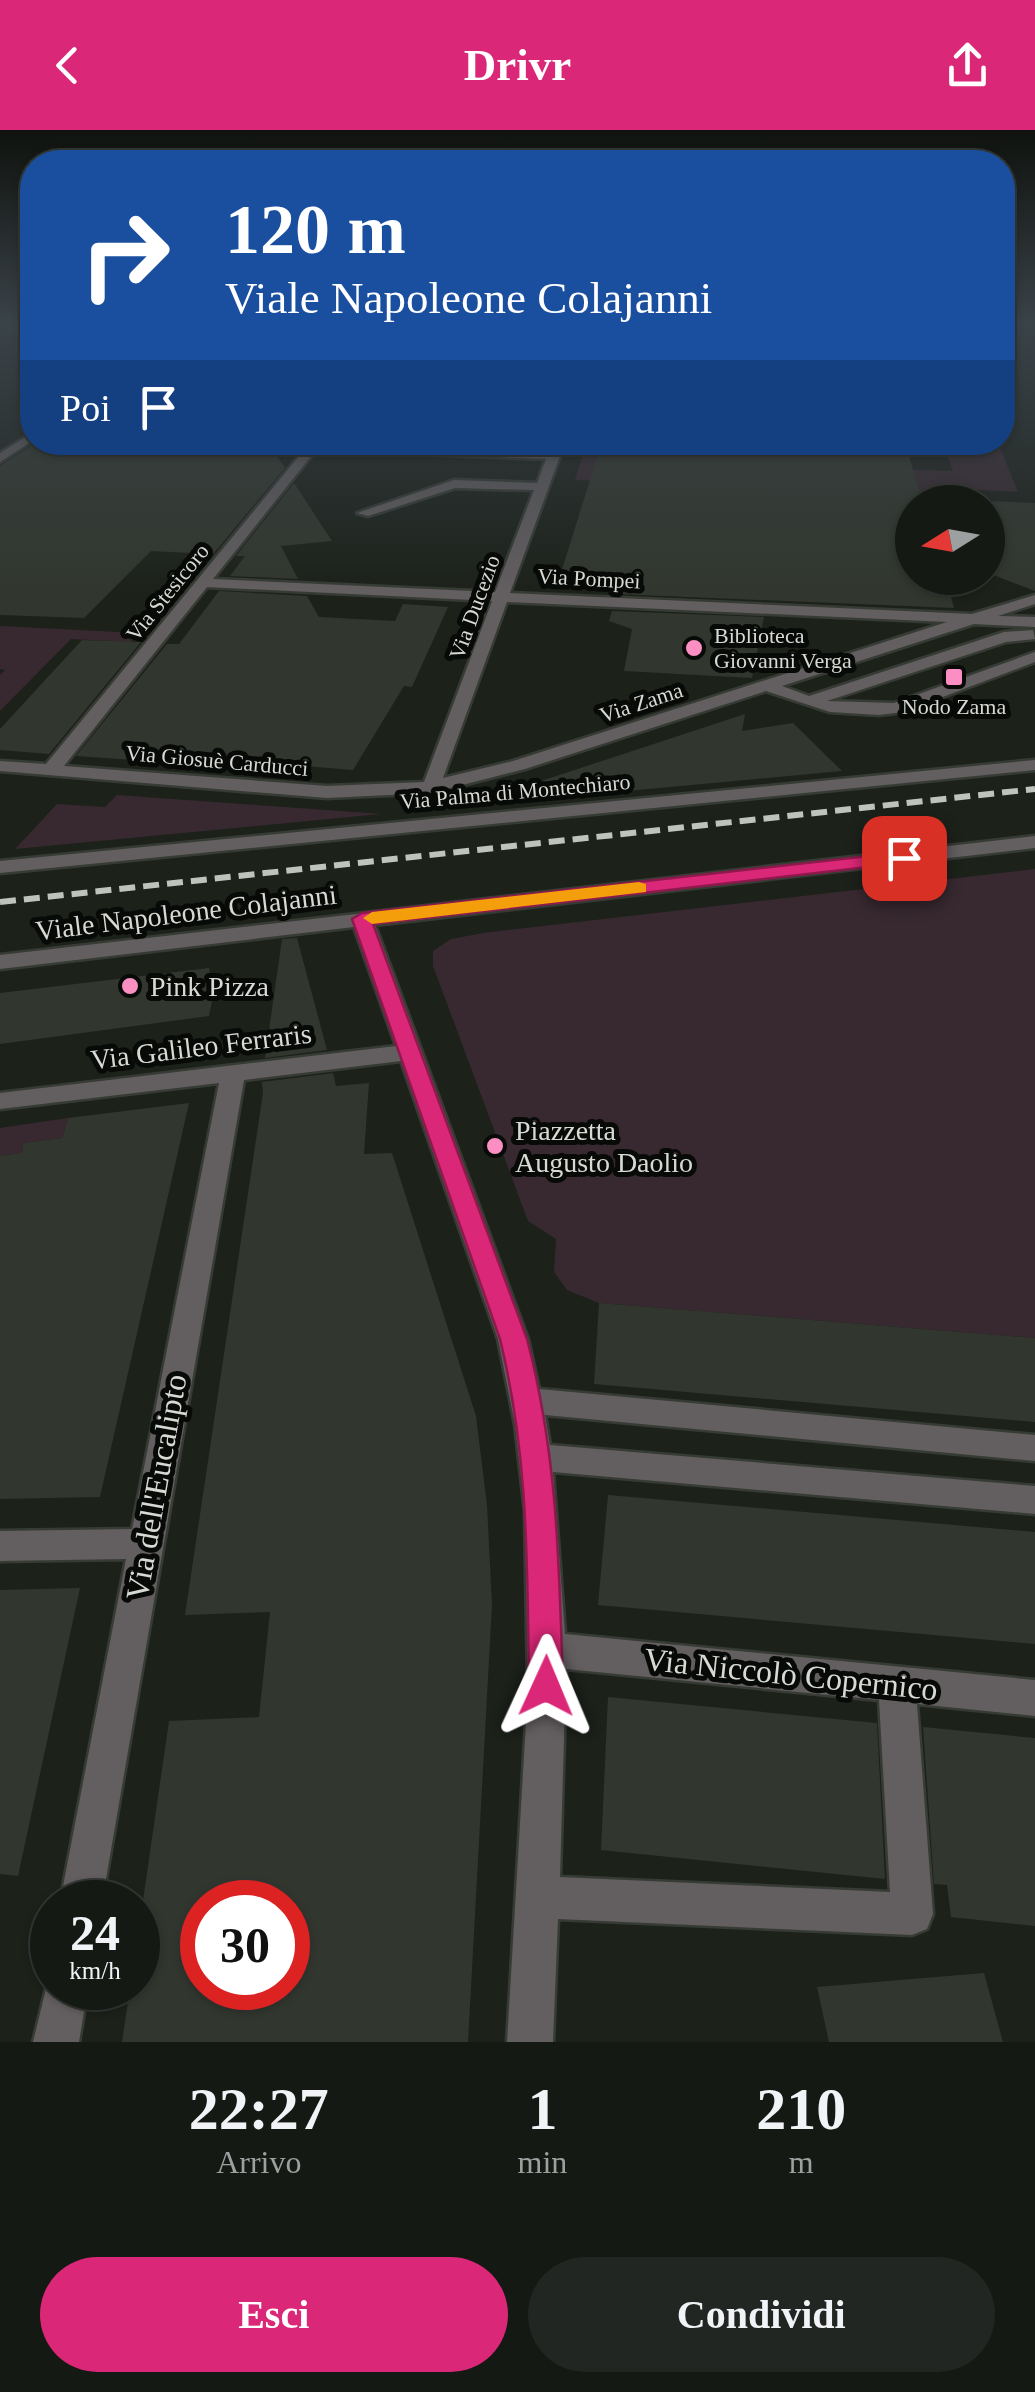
<!DOCTYPE html>
<html lang="it">
<meta charset="utf-8">
<style>
body{margin:0;font-family:"Times New Roman",serif;background:#222622;color:#f1f3f6;height:100vh;display:flex;flex-direction:column;font-size:38px;white-space:nowrap}
*{box-sizing:border-box;margin:0}
p{font-size:32px;color:#9da0a0}
.icon{flex:none;width:55px;height:55px;fill:none;stroke:currentColor;stroke-width:2;stroke-linecap:round;stroke-linejoin:round}
.map{position:relative;height:1912px;overflow:hidden}
.drawer{display:flex;flex-direction:column;background:#151914;flex:1}
.drawer>*{flex:none}
.hud{position:absolute;left:20px;top:20px;width:995px;height:305px;border-radius:40px;box-shadow:0 2px 8px #0004,0 0 0 2px #343834;background:#1a4fa0;color:#fff;overflow:hidden}
.needle{width:65px;rotate:259deg}
.buttons{position:absolute;left:895px;top:355px;display:grid;gap:20px}
.buttons a{display:grid;place-items:center;width:110px;height:110px;border-radius:50%;background:#151914;box-shadow:0 2px 8px #0004,0 0 0 2px #343834;font-size:50px}
.speed{position:absolute;left:30px;top:1750px;display:flex;gap:20px;font-size:50px;font-weight:700;text-align:center}
.speed>*{display:grid;place-content:center;width:130px;height:130px;border-radius:50%;background:#151914;box-shadow:0 2px 8px #0004,0 0 0 2px #343834;line-height:1}
.speed small{font-size:25px;font-weight:400}
.speed .limit{border:15px solid #d22;background:#fff;color:#111}
.pin{position:absolute;display:grid;place-items:center;width:85px;height:85px;color:#fff;margin:-42px;border-radius:20px;box-shadow:0 5px 15px #0006}
.me{position:absolute;width:110px;margin:-55px;rotate:1deg;stroke-linejoin:round;filter:drop-shadow(0 0 8px #0008)}
.turn{display:flex;align-items:center;gap:35px;height:210px;padding:0 40px;font-size:45px}
.turn .icon{width:130px;height:130px;stroke-width:2.5}
.turn b{display:block;font-size:70px;line-height:85px}
.then{display:flex;align-items:center;height:95px;padding:0 40px;background:#0003;gap:20px;font-size:38px}
.eta{display:flex;justify-content:space-evenly;align-items:center;height:170px;text-align:center}
.eta b{font-size:60px;font-weight:700;line-height:70px}
.primary-button{display:flex;gap:20px;margin-top:auto;padding:20px 40px}
.primary-button a{flex:1;height:115px;border-radius:60px;background:#db2777;color:#fff;font-size:40px;font-weight:700;line-height:115px;text-align:center}
.primary-button a+a{background:#222622;color:#f1f3f6}
header{display:flex;justify-content:space-between;align-items:center;height:130px;padding:0 40px;background:#db2777;color:#fff;font-size:45px;font-weight:700}
.map>svg:first-child{display:block}
</style>
<header><svg class="icon" aria-label="back" viewBox="0 0 24 24"><path d="M15 5l-7 7 7 7"/></svg>Drivr<svg class="icon" aria-label="share" viewBox="0 0 24 24"><path d="M12 15V3M7 8l5-5 5 5M5 13v7h14v-7"/></svg></header>
<div class="map">
<svg width="1035" height="1912" viewBox="0 0 1035 1912">
<rect width="100%" height="100%" fill="#1c211a"/>
<path fill="#382930" d="M998,312L1018,362L962,359V365L575,350L582,327L953,341L943,313Z
M0,496L138,503L131,512L71,509L0,581V545L5,540L0,539Z
M117,665L381,684L15,719L57,674L105,677Z
M1035,739V1208L599,1173L567,1160L554,1142L556,1109L528,1091L433,836V821L451,809L483,803Z
M68,988L62,1008L23,1013L22,1023L0,1026V998Z"/>
<path fill="#31372e" fill-rule="evenodd" d="M602,312H905L921,368L1035,373V461L988,443V372H912V448H946L954,478L616,464L620,452L559,449Z
M35,313L274,322L285,338L213,424L151,421L84,488L0,485V336Z
M294,353L332,411L281,416L298,449L230,446L245,426H236Z
M219,461L307,466L319,487L395,491L403,474L448,477L412,557L404,556L353,640L181,626L177,633L76,626L167,514H179Z
M612,481L764,487L752,548L624,541L632,499L609,491Z
M82,510L141,512L49,624L0,620V599Z
M745,584L742,601L793,593L842,641L541,669L538,652Z
M297,808L327,920L265,928L282,809Z
M209,838L213,866L209,886L0,914V863Z
M333,943L336,956L369,953L364,1024L392,1023L476,1286L487,1375L492,1475L468,1912H122L130,1858H138V1805L169,1591L259,1587L270,1482L185,1485L263,963L262,952ZM202,1772H288V1858H202Z
M189,973L100,1367L0,1369V1026L22,1023L23,1013L62,1008L68,988Z
M599,1173L1035,1208V1292L594,1254Z
M608,1365L1035,1402V1514L598,1475Z
M80,1458L18,1746L0,1744V1460Z
M608,1567L877,1593L885,1749L601,1720Z
M923,1597L1035,1608V1796L951,1787L947,1755L934,1754Z
M984,1843L1003,1912H829L817,1857Z"/>
<g fill="none" stroke-linecap="round" stroke-linejoin="round">
<defs>
<path id="minor" d="M32,303V311L0,332V323Z
M179,312H322L549,322L553,313H561L560,326L510,463L972,484L1035,465V474L998,486L1035,487V497L974,494L782,556L809,566L1004,502L1033,500L1035,509L1006,512L827,571L894,573L1035,522V532L903,582L879,585L830,582L766,561L525,639L431,663L327,668L0,641V631L46,634L304,320ZM316,320L546,329L537,353L454,350L357,383L368,386L455,358L534,360L495,462L213,449ZM207,457L492,471L424,652L327,656L64,636ZM507,472L947,492L513,631L443,648Z
M1035,630V640L0,743V731Z
M1035,706V718L375,795L528,1209L539,1259L1035,1305V1331L545,1285L550,1315L1035,1356V1384L553,1342L565,1504L1035,1550V1586L917,1574L933,1784L927,1799L912,1805L558,1789L553,1912H507L528,1559L525,1382L515,1295L498,1209L401,931L244,950L102,1772H60L126,1429L0,1431V1401L132,1399L219,953L0,979V963L396,916L354,797L0,839V825ZM566,1539L879,1570L890,1762L560,1747Z
M50,1842L52,1858H88L79,1912H33Z"/>
</defs>
<use href="#minor" stroke="#363b34" stroke-width="5"/>
<use href="#minor" fill="#635e60" fill-rule="evenodd"/>
<path stroke="#bfc2bd" stroke-width="6" stroke-dasharray="16 8" stroke-linecap="butt" d="M0,772L1035,659"/>
</g>
<linearGradient id="sky" x2="0" y2="1"><stop stop-color="#0f120e"/><stop offset="0.42" stop-color="#3a4349"/><stop offset="1" stop-color="#3a4349" stop-opacity="0"/></linearGradient>
<rect width="1035" height="461" fill="url(#sky)"/>
<path fill="#db2777" stroke="#8e194d" stroke-width="2.5" d="M904,722L914,728L911,732L373,794L527,1209C558,1328 559,1434 563,1556L558,1567L546,1572L534,1567L529,1556C527,1434 529,1328 500,1209L352,789L362,783Z"/>
<path fill="#f59e0b" d="M639,752L646,754V762L372,794L363,788L372,782Z"/>
<g fill="#fb8fc4" stroke="#080a07" stroke-width="4">
<circle cx="694" cy="518" r="10"/>
<rect x="944" y="537" width="20" height="20" rx="5"/>
<circle cx="130" cy="856" r="10"/>
<circle cx="495" cy="1016" r="10"/>
</g>
<g text-anchor="middle" stroke-width="10" stroke-linejoin="round" paint-order="stroke">
<g font-size="22" fill="#d6d9d4" stroke="#080a07">
<text transform="translate(589 448) rotate(3)" y="8">Via Pompei</text>
<text transform="translate(167 462) rotate(-51)" y="8">Via Stesicoro</text>
<text transform="translate(474 477) rotate(-70)" y="8">Via Ducezio</text>
<text transform="translate(641 572) rotate(-18)" y="8">Via Zama</text>
<text transform="translate(217 630) rotate(5)" y="8">Via Giosuè Carducci</text>
<text transform="translate(515 661) rotate(-5)" y="8">Via Palma di Montechiaro</text>
</g>
<g font-size="22" fill="#d6d9d4" stroke="#080a07" text-anchor="start">
<text x="714" y="513">Biblioteca<tspan x="714" dy="25">Giovanni Verga</tspan></text>
<text x="954" y="584" text-anchor="middle">Nodo Zama</text>
</g>
<g font-size="28" fill="#d6d9d4" stroke="#080a07">
<text transform="translate(186 782) rotate(-7)" y="10">Viale Napoleone Colajanni</text>
<text transform="translate(201 916) rotate(-7)" y="10">Via Galileo Ferraris</text>
</g>
<g font-size="28" fill="#d6d9d4" stroke="#080a07" text-anchor="start">
<text x="150" y="866">Pink Pizza</text>
<text x="515" y="1010">Piazzetta<tspan x="515" dy="32">Augusto Daolio</tspan></text>
</g>
<g font-size="32" fill="#d6d9d4" stroke="#080a07">
<text transform="translate(156 1357) rotate(-80)" y="11">Via dell'Eucalipto</text>
<text transform="translate(791 1544) rotate(6)" y="11">Via Niccolò Copernico</text>
</g>
</g>
</svg>
<div class="buttons">
<a><svg class="needle" viewBox="-14 -14 28 28"><path d="M0-13l5 13h-10z" fill="#e53935"/><path d="M0 13l5-13h-10z" fill="#9da0a0"/></svg></a>
</div>
<div class="speed"><div>24<small>km/h</small></div><div class="limit">30</div></div>
<div class="pin" style="left:904px;top:728px;background:#d93025"><svg class="icon" aria-label="arrive" viewBox="0 0 24 24"><path d="M6 21V4h12l-3 4 3 4H6"/></svg></div>
<svg class="me" style="left:546px;top:1556px" viewBox="-20 -20 40 40"><path d="M0-17L14 15 0 8-14 15z" fill="#db2777" stroke="#fff" stroke-width="4"/></svg>
<div class="hud">
<div class="turn"><svg class="icon" aria-label="right" viewBox="0 0 24 24"><path d="M7 20v-9h11M14 6l5 5-5 5"/></svg><div><b>120 m</b>Viale Napoleone Colajanni</div></div>
<div class="then">Poi<svg class="icon" aria-label="arrive" viewBox="0 0 24 24"><path d="M6 21V4h12l-3 4 3 4H6"/></svg></div>
</div>
</div>
<section class="drawer">
<div class="eta">
<div><b>22:27</b><p>Arrivo</p></div>
<div><b>1</b><p>min</p></div>
<div><b>210</b><p>m</p></div>
</div>
<div class="primary-button"><a>Esci</a><a>Condividi</a></div>
</section>
